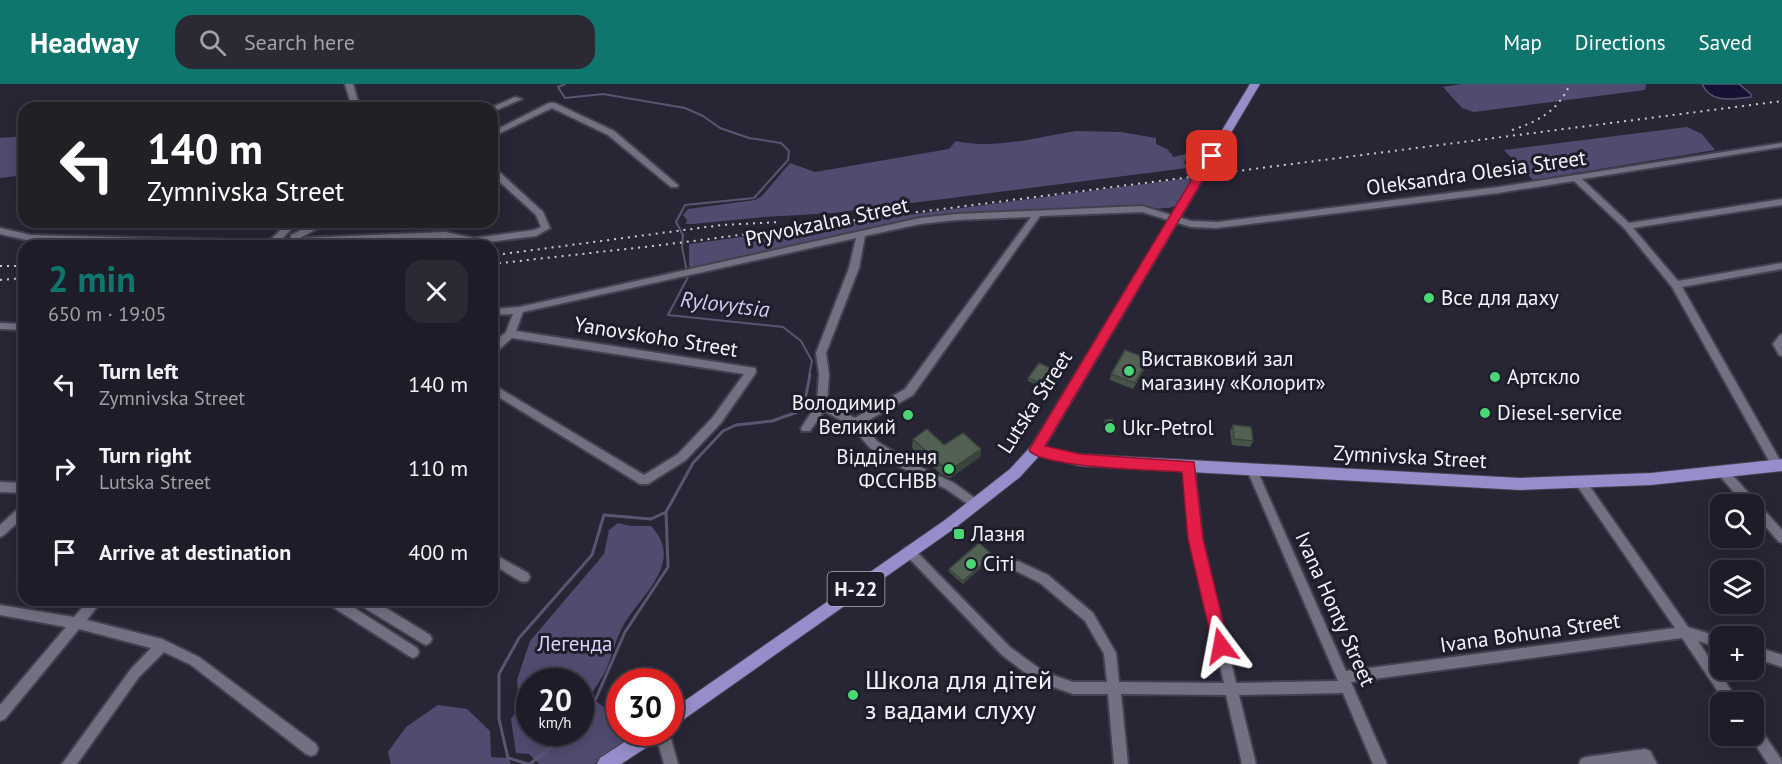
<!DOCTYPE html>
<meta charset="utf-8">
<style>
body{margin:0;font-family:"PT Sans",sans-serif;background:#2b2934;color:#f1f3f6;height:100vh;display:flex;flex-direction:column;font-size:22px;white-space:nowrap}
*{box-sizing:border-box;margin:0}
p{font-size:20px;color:#a1a1a8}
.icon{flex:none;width:33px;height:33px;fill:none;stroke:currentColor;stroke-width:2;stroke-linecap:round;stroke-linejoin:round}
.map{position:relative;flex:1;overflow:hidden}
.sheet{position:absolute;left:18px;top:156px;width:480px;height:366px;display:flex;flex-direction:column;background:#1e1c28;border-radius:18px;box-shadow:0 3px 15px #0003,0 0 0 2px #3c3a45}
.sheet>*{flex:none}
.hud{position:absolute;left:18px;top:18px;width:480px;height:126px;border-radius:18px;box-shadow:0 3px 15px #0003,0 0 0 2px #3c3a45;background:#202124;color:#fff;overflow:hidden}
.fabs{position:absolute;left:1710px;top:410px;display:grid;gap:12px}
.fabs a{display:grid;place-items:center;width:54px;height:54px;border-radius:12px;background:#1e1c28;box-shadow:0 3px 15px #0003,0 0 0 2px #3c3a45;font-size:30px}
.speed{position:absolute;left:516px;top:584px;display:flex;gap:12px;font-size:30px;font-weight:700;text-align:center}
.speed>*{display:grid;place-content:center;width:78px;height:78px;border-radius:50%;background:#1e1c28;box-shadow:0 3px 15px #0003,0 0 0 2px #3c3a45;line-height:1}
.speed small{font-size:15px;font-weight:400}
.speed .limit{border:9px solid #d22;background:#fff;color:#111}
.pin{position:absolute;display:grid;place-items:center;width:51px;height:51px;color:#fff;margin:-26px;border-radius:12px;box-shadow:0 3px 9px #0006}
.me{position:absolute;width:66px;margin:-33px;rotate:347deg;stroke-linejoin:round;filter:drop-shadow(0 0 4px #0008)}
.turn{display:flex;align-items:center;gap:21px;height:126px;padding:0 30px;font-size:27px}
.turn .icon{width:78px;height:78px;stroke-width:2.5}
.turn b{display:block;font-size:42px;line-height:51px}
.round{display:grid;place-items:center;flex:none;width:63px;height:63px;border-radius:18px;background:#2b2934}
.headline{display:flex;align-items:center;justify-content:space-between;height:102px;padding:0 30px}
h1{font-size:36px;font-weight:600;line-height:45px;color:#0f766e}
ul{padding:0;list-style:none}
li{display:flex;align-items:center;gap:18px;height:84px;padding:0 30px}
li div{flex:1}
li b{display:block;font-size:22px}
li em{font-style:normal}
header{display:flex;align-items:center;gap:36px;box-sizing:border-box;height:84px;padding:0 30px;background:#0f766e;color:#fff}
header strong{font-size:28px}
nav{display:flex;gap:33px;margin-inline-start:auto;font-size:21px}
.search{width:420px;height:54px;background:#2b2934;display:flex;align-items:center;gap:15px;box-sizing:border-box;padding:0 21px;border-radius:18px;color:#a1a1a8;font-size:22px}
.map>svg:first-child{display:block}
</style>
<header>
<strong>Headway</strong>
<div class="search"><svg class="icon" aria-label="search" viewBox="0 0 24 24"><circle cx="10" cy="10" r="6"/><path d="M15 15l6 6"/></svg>Search here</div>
<nav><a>Map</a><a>Directions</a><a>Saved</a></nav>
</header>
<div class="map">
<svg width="1782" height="680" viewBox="0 0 1782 680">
<rect width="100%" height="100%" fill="#282635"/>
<path fill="#504c70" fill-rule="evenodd" d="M1462,0H1646L1645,6L1474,28L1462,24L1443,3Z
M1687,43L1702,50L1715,66L1533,96L1504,66Z
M1076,47L1121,48L1156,54V60L1167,65L1174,73L1197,67L1204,69L1202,75L1184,77L1187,84L833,129L764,133L693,140H686L687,136L683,131L688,125L755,116L762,112L790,79L815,88L949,65L956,57C994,66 1038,53 1076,47Z
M24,52V91L0,94V54Z
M1197,93L1178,121L1169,124L945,134L692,187L689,181V160Z
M618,439L630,442H651C686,479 640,511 623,542C616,555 613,568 608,581C604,592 595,603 590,613L619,634L620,648H641L594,680H539L529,670L516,669L511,635L519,623L517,596L530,557L604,470L609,446ZM530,597H580V648H530Z
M438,621L467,625L490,647L491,673L508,674L511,680H391L388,668L406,643Z"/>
<path fill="#181133" stroke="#5a5570" stroke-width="1.5" d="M1702,0H1739L1751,10V13C1732,15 1711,20 1702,0Z"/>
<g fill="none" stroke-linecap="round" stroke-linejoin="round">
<path stroke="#5a5570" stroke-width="2" d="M565,0L558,3L565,14L603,10L685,24L703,32L720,44L749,54L781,59L789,67L788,76L754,114L685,121L676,138L683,151L682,163L688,193L668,231L783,243L801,257L812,277L809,292"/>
<path stroke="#5a5570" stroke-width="3" d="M580,640L587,635L625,548L668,483L666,428
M528,680L508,674L499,635V590L519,554L592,471L604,431L651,435L666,428L693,379L723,347L736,341L772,337L803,326L810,291
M530,680L570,648"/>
<defs>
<path id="minor" d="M345,0H353L360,24H352Z
M515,13L522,15L492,28V24H490Z
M549,19H555L614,47L678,101L677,103H671L608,51L552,24L492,53V48Z
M1782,59V63L1582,95L1629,139L1782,115V121L1633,144L1678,197L1782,179V185L1682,203L1781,378V384H1773L1672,203L1624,144L1574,97L1498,109L1217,144L1191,143L1142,128L1040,132L913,311L862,340L878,358L912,379L954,399L979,417L981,420L979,423L975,425L946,405L904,385L870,364L851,342L824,327L810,347H802L801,344L817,320L819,290L816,269L849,184L856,154L523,228L516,247L755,284L756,287L755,290L721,339L686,376L648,400H640L492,309V300L644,391L678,370L713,333L744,290L512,254L495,269L492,270V260L506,248L513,230L492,231V225L519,223L920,134L957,130L1142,122L1191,137L1217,138L1498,103ZM1031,133L905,305L855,334L827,319L829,290L826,269L859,184L865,152L920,140L957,136Z
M492,83L495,84L543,128L550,144L536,152L474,160L445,154L305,159L279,162L31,157L0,150V144L31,151L269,157L289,138H298L281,156L291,155V151L318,138H329L300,154L445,148L474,154L534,146L541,143L536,131L492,91Z
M0,239L24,240V246L0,245Z
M1782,250V272L1779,271L1773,260L1779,252Z
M1189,378L1193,379L1194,382L1202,455L1236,599L1338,597L1247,386L1248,383H1256L1257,386L1346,587L1675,544L1578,403L1576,400L1578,397L1582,396L1586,397L1688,543L1720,553V564L1698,557L1739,618H1725L1682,554L1351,598L1387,680H1373L1343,609L1239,611L1256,680H1242L1226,611L1121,610L1128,680H1114L1108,610H1073L1036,597L1002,571L903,468L905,464L909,463L913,464L1010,563L1044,588L1073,598H1107L1104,570L1085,537L1040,499L1014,486L1012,482L1014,478L1018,477L1048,491L1093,529L1116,569L1119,598L1224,599L1190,455L1184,382L1185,379Z
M1723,384L1727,385L1782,446V459L1778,457L1754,429V420H1744L1719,391L1718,388L1719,385Z
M0,398L24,399V409L0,408Z
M24,421V433L4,451L0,453V441L20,423Z
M492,469L528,489L530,493L528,497L524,498L520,497L492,480Z
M89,516H102L87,536L162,555L199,573L316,660L318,665L316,670L311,672L306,670L191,581L164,568L139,593L77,680H62L131,585L151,564L79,545L5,635L0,637V621L66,543L0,531V521L74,533Z
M326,516H342L417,564L419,568L417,572L413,574L409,572L328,520Z
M356,516H373L430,551L432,555L430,559L426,561L422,559L358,520Z
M1754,562L1782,571V583L1754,574Z
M1754,642L1759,643L1781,675L1782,680H1768L1749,651H1754Z
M655,648H669L678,680H664Z
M1645,665L1650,667L1657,680H1579L1581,675L1586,673Z"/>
<path id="major" d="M1250,0H1260L1045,363L1080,370L1520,394L1651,389L1782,375V387L1651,401L1520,406L1080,382L1039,372L1020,393L955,444L670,645V627L945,436L1010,385L1031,362Z
M640,648H663L661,654L621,680H597L600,674Z"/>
</defs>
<use href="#minor" stroke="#43414e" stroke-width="4"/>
<use href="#major" stroke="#43414e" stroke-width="2"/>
<use href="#minor" fill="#727182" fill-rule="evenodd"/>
<use href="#major" fill="#958ecb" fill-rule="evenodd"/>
<path stroke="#cbcbd6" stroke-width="2" stroke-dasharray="2 5" stroke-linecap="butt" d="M1512,46C1539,37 1558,27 1570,0
M503,170L722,141L780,138
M492,180L662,161L1782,17
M0,182H24
M0,196L24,194"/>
</g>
<path fill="#475349" d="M1147,281L1133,305L1110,296L1111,290Z
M1055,289L1045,304L1028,297V294Z
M1105,336L1117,346L1116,349L1109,350L1104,339Z
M1233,341L1253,357L1250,363L1232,361L1230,347Z
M913,355L944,361L981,365L980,373L950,394L941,390L912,364Z
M993,473L963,500L949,488V485Z"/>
<path fill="#3a443c" d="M1148,275L1147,281L1133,305L1135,299Z
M1055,286V289L1045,304V301Z
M981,365L980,373L950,394V386Z
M993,471V473L963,500V497Z"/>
<path fill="#536155" stroke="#3a443c" stroke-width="1.5" d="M1125,266L1148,275L1135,299L1111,290Z
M1039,279L1055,286L1045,301L1028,294Z
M1112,335L1117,346L1110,347L1105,336Z
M1233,341L1251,343L1253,357L1234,355Z
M927,345L944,361L963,349L981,365L950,386L942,382L913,355Z
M979,459L993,471L963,497L949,485Z"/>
<path fill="#e11d48" stroke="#92132f" stroke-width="1.5" d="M1212,68L1217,72L1045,362L1080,370L1194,378L1203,455L1229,562L1226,567L1221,570L1215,567L1213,562L1188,455L1182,388C1158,386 1040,384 1029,366L1206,72Z"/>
<g fill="#4bd677" stroke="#1e1d2a" stroke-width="2">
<circle cx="1429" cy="214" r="6"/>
<circle cx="1129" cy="287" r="6"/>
<circle cx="1495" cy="293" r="6"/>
<circle cx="1485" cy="329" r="6"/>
<circle cx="908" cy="331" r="6"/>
<circle cx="1110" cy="344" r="6"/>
<circle cx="949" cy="385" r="6"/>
<rect x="953" y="444" width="12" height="12" rx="3"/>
<circle cx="971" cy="480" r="6"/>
<circle cx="853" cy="611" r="6"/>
</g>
<g text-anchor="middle" stroke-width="6" stroke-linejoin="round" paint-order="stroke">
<rect fill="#1e1d2a" stroke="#b3b3be" stroke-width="1.5" x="827.5" y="488" width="57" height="34" rx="4.5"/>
<g font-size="20" font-weight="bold" fill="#f3f3fd">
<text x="856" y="512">Н-22</text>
</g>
<g font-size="21" fill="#f3f3fd" stroke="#1e1d2a">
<text transform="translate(1476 89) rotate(-8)" y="7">Oleksandra Olesia Street</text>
<text transform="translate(827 138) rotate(-12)" y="7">Pryvokzalna Street</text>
<text transform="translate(656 253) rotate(9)" y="7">Yanovskoho Street</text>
<text transform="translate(1035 318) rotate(-57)" y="7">Lutska Street</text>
<text transform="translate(1410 373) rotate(3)" y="7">Zymnivska Street</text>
<text transform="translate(1335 525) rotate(66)" y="7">Ivana Honty Street</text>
<text transform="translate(1530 549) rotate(-8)" y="7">Ivana Bohuna Street</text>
</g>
<g font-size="21" fill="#f3f3fd" stroke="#1e1d2a" text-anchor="start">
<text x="1441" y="221">Все для даху</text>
<text x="1141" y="282">Виставковий зал<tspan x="1141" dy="24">магазину «Колорит»</tspan></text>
<text x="1507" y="300">Артскло</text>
<text x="896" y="326" text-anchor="end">Володимир<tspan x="896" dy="24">Великий</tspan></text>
<text x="1497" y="336">Diesel-service</text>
<text x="1122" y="351">Ukr-Petrol</text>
<text x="937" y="380" text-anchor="end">Відділення<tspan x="937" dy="24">ФССНВВ</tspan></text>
<text x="971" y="457">Лазня</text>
<text x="983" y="487">Cіті</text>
</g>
<g font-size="21" fill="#d7d4fe" stroke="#1e1d2a">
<text x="575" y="567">Легенда</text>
</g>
<g font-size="22" font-style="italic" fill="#cecbf4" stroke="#1e1d2a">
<text transform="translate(725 220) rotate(7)" y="8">Rylovytsia</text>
</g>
<g font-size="26" fill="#f3f3fd" stroke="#1e1d2a" text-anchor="start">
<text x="865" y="605">Школа для дітей<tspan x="865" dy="30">з вадами слуху</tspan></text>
</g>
</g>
</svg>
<div class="fabs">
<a><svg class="icon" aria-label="search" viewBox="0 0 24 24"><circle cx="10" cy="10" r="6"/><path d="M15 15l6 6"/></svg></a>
<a><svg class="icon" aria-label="layers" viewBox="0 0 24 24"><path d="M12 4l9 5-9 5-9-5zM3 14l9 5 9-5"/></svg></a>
<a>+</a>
<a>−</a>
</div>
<div class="speed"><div>20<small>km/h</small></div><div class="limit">30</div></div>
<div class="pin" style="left:1212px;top:72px;background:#d93025"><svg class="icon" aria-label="arrive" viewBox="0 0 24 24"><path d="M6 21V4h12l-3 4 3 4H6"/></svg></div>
<svg class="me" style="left:1221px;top:562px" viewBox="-20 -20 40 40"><path d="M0-17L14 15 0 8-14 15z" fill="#e11d48" stroke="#fff" stroke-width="4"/></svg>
<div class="hud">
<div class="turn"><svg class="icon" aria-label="left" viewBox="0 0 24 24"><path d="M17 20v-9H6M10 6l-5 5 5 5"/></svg><div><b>140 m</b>Zymnivska Street</div></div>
</div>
<section class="sheet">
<div class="headline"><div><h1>2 min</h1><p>650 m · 19:05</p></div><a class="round"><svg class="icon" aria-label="close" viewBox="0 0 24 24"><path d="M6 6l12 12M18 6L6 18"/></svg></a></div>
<ul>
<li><svg class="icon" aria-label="left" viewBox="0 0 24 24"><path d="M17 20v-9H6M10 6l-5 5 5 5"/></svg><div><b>Turn left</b><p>Zymnivska Street</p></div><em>140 m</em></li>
<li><svg class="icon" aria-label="right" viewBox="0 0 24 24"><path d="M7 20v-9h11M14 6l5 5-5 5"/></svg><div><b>Turn right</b><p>Lutska Street</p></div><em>110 m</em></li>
<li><svg class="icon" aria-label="arrive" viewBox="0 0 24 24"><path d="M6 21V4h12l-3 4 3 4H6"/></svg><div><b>Arrive at destination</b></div><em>400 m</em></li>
</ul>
</section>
</div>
